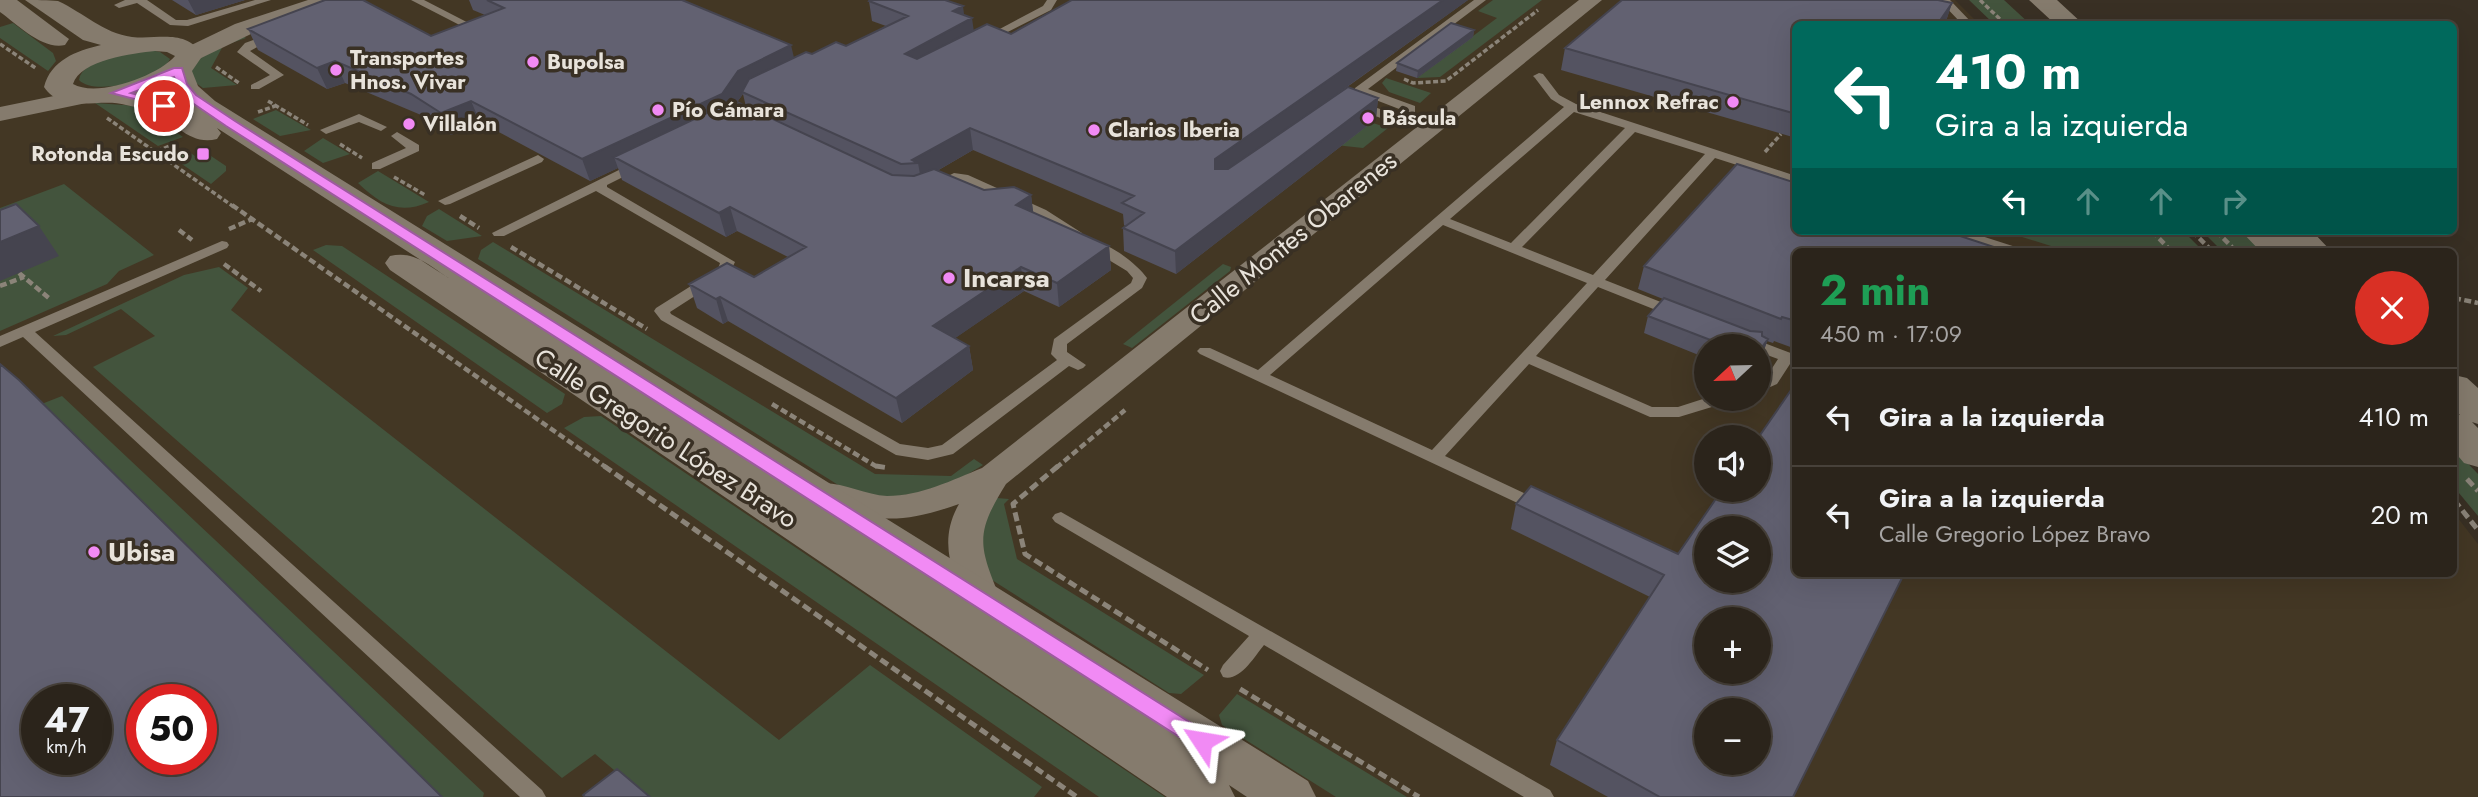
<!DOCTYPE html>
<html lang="es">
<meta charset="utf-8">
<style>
body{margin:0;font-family:Jost,sans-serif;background:#373028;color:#f1f3f6;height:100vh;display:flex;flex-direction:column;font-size:26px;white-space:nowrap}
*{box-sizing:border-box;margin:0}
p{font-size:23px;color:#a6a4a3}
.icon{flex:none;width:38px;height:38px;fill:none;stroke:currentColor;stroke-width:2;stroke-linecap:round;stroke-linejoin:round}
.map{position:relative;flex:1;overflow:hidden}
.panel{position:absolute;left:1792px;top:248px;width:665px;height:329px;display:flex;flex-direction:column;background:#2b241b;border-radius:10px;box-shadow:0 7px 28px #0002,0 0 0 2px #47413a}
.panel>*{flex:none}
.hud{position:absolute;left:1792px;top:21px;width:665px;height:214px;border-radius:10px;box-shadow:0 7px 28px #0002,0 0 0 2px #47413a;background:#00695c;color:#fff;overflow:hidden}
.needle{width:46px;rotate:248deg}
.tools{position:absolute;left:1694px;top:334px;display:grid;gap:14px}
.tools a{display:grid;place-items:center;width:77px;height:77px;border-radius:50%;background:#2b241b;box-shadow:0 7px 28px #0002,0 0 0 2px #47413a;font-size:35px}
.speed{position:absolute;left:21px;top:684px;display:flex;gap:14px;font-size:35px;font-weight:700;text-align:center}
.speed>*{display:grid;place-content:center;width:91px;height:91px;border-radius:50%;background:#2b241b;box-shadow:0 7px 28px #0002,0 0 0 2px #47413a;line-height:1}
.speed small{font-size:18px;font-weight:400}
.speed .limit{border:10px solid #d22;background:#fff;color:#111}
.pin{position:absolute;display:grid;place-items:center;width:60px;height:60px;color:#fff;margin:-30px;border:4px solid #fff;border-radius:50%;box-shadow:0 2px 7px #0007}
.me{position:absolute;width:77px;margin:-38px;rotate:303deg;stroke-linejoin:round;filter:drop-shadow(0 0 5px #0008)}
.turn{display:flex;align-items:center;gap:24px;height:147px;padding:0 28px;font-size:32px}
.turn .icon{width:91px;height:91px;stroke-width:2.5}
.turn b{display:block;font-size:49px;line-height:60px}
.lanes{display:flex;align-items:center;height:66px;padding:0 28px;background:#0003;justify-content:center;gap:35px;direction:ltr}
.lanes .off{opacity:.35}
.round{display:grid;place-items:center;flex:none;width:74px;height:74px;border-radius:37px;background:#373028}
.headline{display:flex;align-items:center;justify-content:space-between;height:119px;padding:0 28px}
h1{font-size:42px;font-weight:700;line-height:52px;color:#1e9e55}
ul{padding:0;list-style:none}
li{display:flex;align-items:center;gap:21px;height:98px;padding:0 28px;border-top:2px solid #47413a}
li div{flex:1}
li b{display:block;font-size:26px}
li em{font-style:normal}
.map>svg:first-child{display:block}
</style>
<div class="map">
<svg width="2478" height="797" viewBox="0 0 2478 797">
<rect width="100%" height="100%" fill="#393024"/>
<path fill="#433724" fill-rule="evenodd" d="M0,0H1955L1979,24H1796V231H2183L2204,252H1796V574H2454V513L2478,544V797H0ZM1706,346H1759V399H1706ZM1706,438H1759V490H1706ZM1706,528H1759V581H1706ZM1706,620H1759V672H1706ZM37,700H96V760H37ZM142,700H201V760H142ZM1706,710H1759V763H1706Z"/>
<path fill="#43543d" d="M1493,0H1542L1440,77L1417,78L1497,18L1478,11Z
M1969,0H2004L2030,24H1994Z
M13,23L53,53L56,61L48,71L0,38V27Z
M242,35L246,38L223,46L211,68L237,85L203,88L189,78L187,63Z
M150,50L160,52L170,59C162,79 95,97 79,80C82,58 131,54 150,50Z
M1386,78L1431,93L1420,103L1389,92L1382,83Z
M95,103L138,106L183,137L158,146Z
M276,110L311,130L280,136L253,119Z
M1358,118L1388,128L1363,148L1326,144Z
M323,138L350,154L323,163L304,151Z
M189,152L198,158L208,154L226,166V171L211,184L173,158Z
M378,171L429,202C399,215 381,205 358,183Z
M64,184L154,255L119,271L107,284L0,331V208Z
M439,209L482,236L447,241L422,226L427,216Z
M2003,231H2183L2204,252H2070Z
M2202,231H2244L2264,252H2223Z
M493,242L875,474L951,476L974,459L983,465L945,488L888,498L843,488L478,259L481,250Z
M326,245L342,246L565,394L562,404L547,413L313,250Z
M1223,264L1231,267L1230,271L1132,348L1123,344Z
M219,267L248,288L231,310L779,740L870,665L1042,787L1034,797H646L595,754L562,778L93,367L155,336L121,309L66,335L53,336L184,275Z
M62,396L484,793L483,797H436L39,405Z
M601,416L1165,797H1099L564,428L584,417Z
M2454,449L2478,474V516L2454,487Z
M997,498L1009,499L1004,504L1017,559L1204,675L1181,694L1169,693L992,580C974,546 973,530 997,498Z
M1237,694L1407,797H1336L1222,725L1219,715Z"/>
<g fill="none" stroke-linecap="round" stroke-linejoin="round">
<path stroke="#8b8479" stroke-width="3.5" stroke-dasharray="5 2.5" stroke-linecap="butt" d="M1980,0L2005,24
M0,44L37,69
M216,67L239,83
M1404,79L1413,83L1446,81L1538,10
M268,101L308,125
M258,112L275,106
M107,118L234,207
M340,144L362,158
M157,151L175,144
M1765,152L1781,134
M168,159L189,151
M394,177L425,195"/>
<path stroke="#8b8479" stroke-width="4.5" stroke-dasharray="7 3.5" stroke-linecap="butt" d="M232,205L607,468
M460,216L479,228
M229,229L252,219
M179,230L192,240
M2152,231L2172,252
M2192,231L2213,252
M2216,231L2232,247
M511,247L647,329
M224,264L261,291
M19,273L50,299
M0,286L24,277
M2454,298L2478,303
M772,404L879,468
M1056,468L1125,410"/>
<path stroke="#8b8479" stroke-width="5" stroke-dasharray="9 4.5" stroke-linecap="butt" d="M604,466L1077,797
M876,466L889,468
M1058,466L1013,504L1025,554L1208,670
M2467,479L2478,491
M2454,500L2478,530
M1240,689L1419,797"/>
<path fill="#857b6d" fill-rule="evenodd" d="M125,0H147L176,20H187L255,0H271L188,26L170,25L137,3L119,8L114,5Z
M411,0H424L488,33L479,35Z
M1047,0H1057L1051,10L990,41L981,39L1043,6Z
M1474,0H1486L1368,89L1415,106V112H1407L1355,92V88Z
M1939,0H1950L1973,24H1962Z
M269,34L278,36L250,51L284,75L259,89H251V85L270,75L237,52L245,43Z
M1539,73L1543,74L1559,95L1576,104L1796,176V184L1715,158L1605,280L1681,310L1683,313L1681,316H1671L1598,287L1536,356L1652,407H1678L1706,398L1727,399L1725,403L1679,417H1650L1529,364L1445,456L1545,503L1548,507L1545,511L1539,513L1200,354L1197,351L1200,348H1210L1258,370L1564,107L1551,99L1535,78L1533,76ZM1574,112L1625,128L1511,243L1450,219ZM1635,132L1705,154L1593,275L1522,247ZM1443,225L1587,283L1432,450L1270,375Z
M1358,101L1402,117L1404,120L1398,124L1394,123L1354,108L1352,105Z
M359,114L387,127L381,131L359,122L326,134L320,130Z
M397,132L419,145V151L380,169H372V163L406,148L391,136Z
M538,155L544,159L542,162L450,204L445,205L438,201Z
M637,161L643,165L641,168L607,185V187L735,262L729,274L670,312L671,314L900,444L928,448L942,445L1057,360L1051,354L1054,339L1131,283L1133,278L1127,271L1089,248L1087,245L1089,242C1106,239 1138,265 1147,278L1142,288L1067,344V352L1086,365L1083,368L1078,370L1069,366L953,454L928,460L896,455L661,320L654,311L656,308L718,269L720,263L596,191L504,236H494L492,233Z
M954,173L968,175L1046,210L1082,233L1080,236H1070L1036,216L960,182L934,190L928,186Z
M1945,231H1966L2022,249L2024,252H2003L1947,234Z
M222,241L227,242L229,245L227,248L35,332L542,790L546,797H520L23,337L0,347V336Z
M1746,336L1796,355V366L1790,364L1777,384L1759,392V381L1767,376L1778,359L1759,352V346L1741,344L1739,341L1741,338Z
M1061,512L1550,790L1554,797H1524L1264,645C1254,657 1240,682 1223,677L1220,671L1223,665L1249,636L1055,522L1052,518L1055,514Z"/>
<path fill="#857b6d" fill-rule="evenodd" d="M308,0H339L336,4L251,34L197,60H181L178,55L181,50L235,24Z
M1579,0H1602L1006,484C974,535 979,546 1001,600L996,610L983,614L970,610C951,575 938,540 959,504C897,526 874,521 812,503L807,494L812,485C836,478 862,495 887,496C921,496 952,480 982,468Z
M88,89L96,91L100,96L96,101L0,121V107Z"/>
<path fill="#857b6d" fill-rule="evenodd" d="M2029,0H2057L2083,24H2055Z
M2241,231H2312L2332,252H2261Z
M2454,375L2467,378L2478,388V424L2472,422L2478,428V467L2464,463L2454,451V414L2460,415L2454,409Z"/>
<path fill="#857b6d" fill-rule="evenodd" d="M0,0H17L69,39L65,45C42,50 18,25 0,12Z
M25,0C35,0 49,0 58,1C84,13 103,33 132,37C159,40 184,28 203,55L192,71L198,86L215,101L1308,781L1316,797H1247L1229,785L1235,797H1167L390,270L385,263L390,256C414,250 430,266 450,279L217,128L221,133L217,139C190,146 175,122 153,112C145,108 135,107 126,105C100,97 63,115 44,87C51,60 76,51 101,45L83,40ZM155,51L167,52L175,56C158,76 97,98 73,84C80,60 134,53 155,51ZM170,86L192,111L174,100L150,93Z"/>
</g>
<path fill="#545361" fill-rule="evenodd" d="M172,0H245L196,15Z
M469,0H682L794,58L846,46L886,26L872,21L869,1L965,16L974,31L1011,34L1468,0L1336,95L1378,98L1376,119L1176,274L1124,251L1123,228L1125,226L1124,225L1123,214L973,150L937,171L984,190L1031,195L1033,213L1109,246L1111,270L1059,307L1024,291L955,338L969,346L973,370L902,423L728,321L723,324L697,308L689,284L754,277L788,257L737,231L726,237L622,180L618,168L590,181L480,122L451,135L421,115L345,83L327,89L258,50L248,29L431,36L485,15L473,10ZM743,94L746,107L737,102Z
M1952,3L1946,21L1796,24V138L1561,70L1565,48Z
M1474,30L1473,37L1417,78L1396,71L1397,63Z
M1796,252V349L1774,341L1773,343L1767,341L1762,356L1759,361V346H1706V358L1644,333L1648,316L1663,299L1638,289L1644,266Z
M1516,504L1678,554L1793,797H1608L1550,765L1557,740L1650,597L1511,529Z"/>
<path fill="#45444f" d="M188,0H245L196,15Z
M1443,0H1468L1215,181V159Z
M1952,3L1945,24L1941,19Z
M963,6L965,22L972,18L975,39L908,74L905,54L953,11Z
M1474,30L1473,37L1417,78L1418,71Z
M791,45L796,66L742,92L743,94L728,115L614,157L618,168L590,181L582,159L738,71Z
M335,61L345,83L327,89L317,68Z
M1378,98L1376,119L1176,274L1175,251Z
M471,101L480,122L451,135L441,113Z
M970,128L973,150L921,180L918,163L912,160Z
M1031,195L1034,218L1016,205Z
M730,207L737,231L726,237L719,213Z
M39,226L59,256L0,281V242Z
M1109,246L1111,270L1059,307L1057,283Z
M1021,267L1024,291L938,350L933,326Z
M720,297L728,321L723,324L716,299Z
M1768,339L1762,356L1759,361V351Z
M969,346L973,370L902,423L896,398Z"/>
<path fill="#626171" stroke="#45444f" stroke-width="2" fill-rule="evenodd" d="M325,0H363L431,36L504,8L487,0H682L791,45L738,71L722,94L582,159L471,101L441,113L411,94L335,61L317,68L248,29Z
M870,0H945L963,6L953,11L972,18L905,54L917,59L987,24L1011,34L1072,0H1443L1215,159V169H1228L1348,87L1378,98L1175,251L1123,228L1144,213L1122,203L1134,196L970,128L912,160L918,163L901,164L742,92L749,79L806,52L812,54L836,42L846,46L908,16L869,1Z
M1622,0H1938L1952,3L1941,19L1962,24H1796V114L1565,48Z
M1451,23L1474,30L1418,71L1397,63Z
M737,102L892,175L914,176L934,169L984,190L1014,187L1031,195L1016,205L1109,246L1057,283L1021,267L933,326L969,346L896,398L720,297L716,299L689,284L727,263L754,277L806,247L730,207L719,213L614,157L726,104Z
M1737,164L1796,183V231H1945L2009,252H1796V321L1782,317L1781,319L1644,266Z
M16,204L39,226L0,242V210Z
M1664,298L1750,331L1762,332V336L1768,339L1759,351V346H1726L1648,316Z
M0,364L19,380L442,797H0ZM37,700H96V760H37ZM142,700H201V760H142Z
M1796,383V574H1904L1793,797H1660L1557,740L1664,575L1516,504L1531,486L1678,554L1722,490H1759L1758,438ZM1706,528H1759V581H1706ZM1706,620H1759V672H1706ZM1706,710H1759V763H1706Z
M617,769L650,797H585L583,795Z"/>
<path fill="#f18af4" stroke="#9d5a9f" stroke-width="2" d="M174,68H182L187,84L196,95L235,121L1210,735L1213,741L1210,747L1202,750L1195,747L226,126L188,100L174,77L131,93L169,103V108L111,93Z"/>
<g fill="#f18af4" stroke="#393024" stroke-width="2.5">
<circle cx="533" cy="62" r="7"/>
<circle cx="336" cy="70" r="7"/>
<circle cx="1733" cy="102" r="7"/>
<circle cx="658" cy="110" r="7"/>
<circle cx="1368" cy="118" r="7"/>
<circle cx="409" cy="124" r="7"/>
<circle cx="1094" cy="130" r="7"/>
<rect x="196" y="147" width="14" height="14" rx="3.5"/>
<circle cx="949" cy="278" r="7"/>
<circle cx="94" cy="552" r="7"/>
</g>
<g text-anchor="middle" stroke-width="7" stroke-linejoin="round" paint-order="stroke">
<g font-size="21" font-weight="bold" fill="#e8e3db" stroke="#393024" text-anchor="start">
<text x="350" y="65">Transportes<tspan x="350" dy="24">Hnos. Vivar</tspan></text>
<text x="547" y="69">Bupolsa</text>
<text x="1719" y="109" text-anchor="end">Lennox Refrac</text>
<text x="672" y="117">Pío Cámara</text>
<text x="1382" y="125">Báscula</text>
<text x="423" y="131">Villalón</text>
<text x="1108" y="137">Clarios Iberia</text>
<text x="189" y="161" text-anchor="end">Rotonda Escudo</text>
</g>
<g font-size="26" fill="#e8e3db" stroke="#393024">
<text transform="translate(1293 238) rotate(-39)" y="9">Calle Montes Obarenes</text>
<text transform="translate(666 438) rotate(33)" y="9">Calle Gregorio López Bravo</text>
</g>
<g font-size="26" font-weight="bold" fill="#e8e3db" stroke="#393024" text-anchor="start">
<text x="963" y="287">Incarsa</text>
<text x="108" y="561">Ubisa</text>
</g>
</g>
</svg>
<div class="tools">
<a><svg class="needle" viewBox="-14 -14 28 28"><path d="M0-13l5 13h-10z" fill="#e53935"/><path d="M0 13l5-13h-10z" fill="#a6a4a3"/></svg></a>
<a><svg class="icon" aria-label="sound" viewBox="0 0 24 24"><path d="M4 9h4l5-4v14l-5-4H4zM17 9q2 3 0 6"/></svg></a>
<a><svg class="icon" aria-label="layers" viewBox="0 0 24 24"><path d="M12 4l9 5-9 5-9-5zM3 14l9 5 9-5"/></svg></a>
<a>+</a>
<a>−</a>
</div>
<div class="speed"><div>47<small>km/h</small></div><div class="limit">50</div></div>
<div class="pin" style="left:164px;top:106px;background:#d93025"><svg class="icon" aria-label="arrive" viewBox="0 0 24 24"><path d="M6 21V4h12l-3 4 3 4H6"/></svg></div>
<svg class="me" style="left:1202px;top:741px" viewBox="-20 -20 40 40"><path d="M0-17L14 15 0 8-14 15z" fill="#f18af4" stroke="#fff" stroke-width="4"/></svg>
<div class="hud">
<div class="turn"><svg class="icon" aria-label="left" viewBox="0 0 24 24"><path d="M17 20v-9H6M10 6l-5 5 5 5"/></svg><div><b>410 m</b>Gira a la izquierda</div></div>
<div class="lanes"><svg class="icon" aria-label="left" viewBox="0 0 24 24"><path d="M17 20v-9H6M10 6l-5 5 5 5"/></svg><svg class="icon off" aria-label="ahead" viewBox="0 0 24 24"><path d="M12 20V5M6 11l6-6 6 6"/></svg><svg class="icon off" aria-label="ahead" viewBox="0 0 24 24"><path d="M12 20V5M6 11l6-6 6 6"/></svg><svg class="icon off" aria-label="right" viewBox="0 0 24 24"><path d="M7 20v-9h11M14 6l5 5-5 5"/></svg></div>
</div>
<section class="panel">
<div class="headline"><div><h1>2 min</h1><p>450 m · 17:09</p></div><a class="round" style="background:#d93025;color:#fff"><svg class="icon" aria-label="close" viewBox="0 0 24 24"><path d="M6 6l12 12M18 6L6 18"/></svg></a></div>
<ul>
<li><svg class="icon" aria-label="left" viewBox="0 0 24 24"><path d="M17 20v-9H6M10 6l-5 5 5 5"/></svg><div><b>Gira a la izquierda</b></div><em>410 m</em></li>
<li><svg class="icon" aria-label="left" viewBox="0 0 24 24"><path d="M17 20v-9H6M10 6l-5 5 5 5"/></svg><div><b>Gira a la izquierda</b><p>Calle Gregorio López Bravo</p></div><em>20 m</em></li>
</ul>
</section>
</div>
